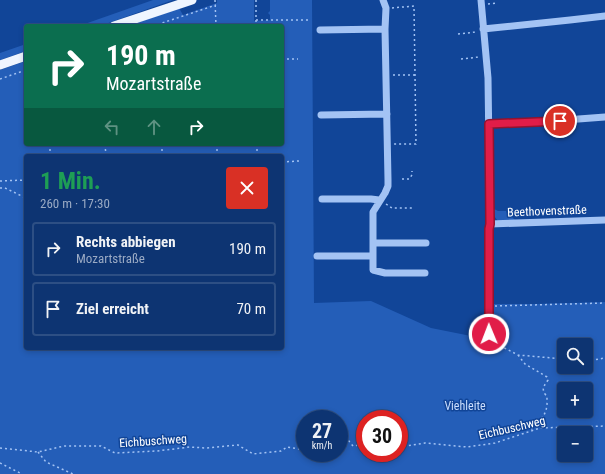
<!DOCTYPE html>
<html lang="de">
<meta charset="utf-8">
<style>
body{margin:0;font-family:"Roboto Condensed",sans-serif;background:#1b3f7a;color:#f1f3f6;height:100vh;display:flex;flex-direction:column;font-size:15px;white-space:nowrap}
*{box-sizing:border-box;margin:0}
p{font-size:13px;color:#9aaac4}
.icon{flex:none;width:22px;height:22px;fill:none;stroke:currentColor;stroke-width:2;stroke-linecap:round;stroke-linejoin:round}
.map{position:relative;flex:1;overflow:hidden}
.side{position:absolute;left:24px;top:154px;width:260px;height:196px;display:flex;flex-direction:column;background:#0d3472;border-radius:4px;box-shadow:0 2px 6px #0003,0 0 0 1px #2d4f84}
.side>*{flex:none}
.guide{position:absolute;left:24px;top:24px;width:260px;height:122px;border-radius:4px;box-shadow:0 2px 6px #0003,0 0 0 1px #2d4f84;background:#0b6e4f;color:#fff;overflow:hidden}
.tools{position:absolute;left:557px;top:338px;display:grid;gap:8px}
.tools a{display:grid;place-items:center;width:36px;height:36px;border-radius:4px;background:#0d3472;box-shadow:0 2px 6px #0003,0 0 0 1px #2d4f84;font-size:20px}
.speed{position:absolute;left:296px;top:410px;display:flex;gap:8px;font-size:20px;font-weight:700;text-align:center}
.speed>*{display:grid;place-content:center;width:52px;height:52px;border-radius:50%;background:#0d3472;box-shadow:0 2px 6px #0003,0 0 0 1px #2d4f84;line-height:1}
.speed small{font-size:10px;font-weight:400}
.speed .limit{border:6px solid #d22;background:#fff;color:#111}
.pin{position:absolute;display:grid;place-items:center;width:34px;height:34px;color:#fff;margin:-17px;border:2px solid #fff;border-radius:50%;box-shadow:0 1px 4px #0007}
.me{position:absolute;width:44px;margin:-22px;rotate:359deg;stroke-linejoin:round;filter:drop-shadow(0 0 3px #0008)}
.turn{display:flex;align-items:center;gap:14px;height:84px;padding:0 16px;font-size:18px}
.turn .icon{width:52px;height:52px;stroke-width:2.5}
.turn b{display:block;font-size:28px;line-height:34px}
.lanes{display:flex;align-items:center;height:38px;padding:0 16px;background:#0003;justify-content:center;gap:20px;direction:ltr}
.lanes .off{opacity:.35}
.round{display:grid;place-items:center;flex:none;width:42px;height:42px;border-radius:4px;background:#1b3f7a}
.headline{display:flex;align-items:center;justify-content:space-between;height:68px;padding:0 16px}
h1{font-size:24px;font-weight:700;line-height:30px;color:#1e9e55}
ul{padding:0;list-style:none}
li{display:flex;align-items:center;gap:12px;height:54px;margin:0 8px 6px;padding:0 8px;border:2px solid #2d4f84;border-radius:4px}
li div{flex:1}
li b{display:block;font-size:15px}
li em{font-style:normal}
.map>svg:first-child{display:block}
</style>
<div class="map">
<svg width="605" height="474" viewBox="0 0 605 474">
<rect width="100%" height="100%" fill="#114598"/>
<path fill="#245eb8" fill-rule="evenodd" d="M153,0H173L100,26H79Z
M217,0H254V21L270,20V15L268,13L270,11V0H312L314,303L371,301L431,328L481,338L491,339L490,309L493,304H535L605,302V474H0V70L26,61V144H282V26H127L179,8L183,15L217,3ZM26,156H282V348H26ZM564,345H586V367H564ZM564,389H586V411H564ZM305,419H339V453H305ZM365,419H399V453H365ZM564,433H586V455H564Z
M26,44V51L0,60V53Z
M494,209L498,211H506L508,215L512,217L516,221H498L494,216Z"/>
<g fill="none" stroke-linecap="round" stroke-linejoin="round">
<path stroke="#a3c3f4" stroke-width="1.5" stroke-dasharray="2 3" stroke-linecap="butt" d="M215,0L216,26
M256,0V26
M488,4L497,3
M392,8L414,6L416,144H394
M256,20H310
M153,26L216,5
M458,34L476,32
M282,59H298
M461,59L479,57
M393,75H415
M0,79L26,70
M50,144V156
M105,144L106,156
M162,144V156
M217,144V156
M257,144V156
M282,162L299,161
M402,179H409L412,175V171
M0,181L26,180
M0,188H5L26,198
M386,204L392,208H412
M495,306L605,303
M491,341L518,355L564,359
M518,355L525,364L547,377L548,380C545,385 541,388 545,394C547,397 547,396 547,400C548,415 539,422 529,431
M586,360H593L605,358
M339,442L348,440L353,446L365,444
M399,447L425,443L467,447L495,443L540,428L605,426
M0,448L38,452L64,446H101L115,453L157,451L190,447L206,448L238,445L253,454L281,451L287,447L299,449L305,448
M38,452L46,462L73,474
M0,463L22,474"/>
<path stroke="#a3c3f4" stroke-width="7" d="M383,0L386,8L385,29L388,180V186L385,193L373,212V270L385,273H425
M481,0L488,78L490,224L489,229V334
M483,29L570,20L605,16
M320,30L385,29
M321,115L387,114
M489,124L552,121L605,117
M322,199H371L379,200
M490,224L605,220
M373,243H426
M317,256H373"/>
<path stroke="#eff5ff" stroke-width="9" d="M114,26L192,0
M0,65L26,56"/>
</g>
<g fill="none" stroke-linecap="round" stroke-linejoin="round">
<defs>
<path id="route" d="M489,334V229L490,224L489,124L560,121"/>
</defs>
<use href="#route" stroke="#92132f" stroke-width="10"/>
<use href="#route" stroke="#e11d48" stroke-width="7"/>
</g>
<g text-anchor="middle" stroke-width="3" stroke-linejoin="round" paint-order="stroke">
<g font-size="12" fill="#fff" stroke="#114598">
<text transform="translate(547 211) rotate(-2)" y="4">Beethovenstraße</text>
<text transform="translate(512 428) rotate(-13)" y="4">Eichbuschweg</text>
<text transform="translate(153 441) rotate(-4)" y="4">Eichbuschweg</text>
</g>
<g font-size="12" fill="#cbdffe" stroke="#114598">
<text x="465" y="410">Viehleite</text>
</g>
</g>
</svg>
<div class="tools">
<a><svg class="icon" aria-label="search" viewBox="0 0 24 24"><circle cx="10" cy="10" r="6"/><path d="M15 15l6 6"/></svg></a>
<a>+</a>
<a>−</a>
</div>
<div class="speed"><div>27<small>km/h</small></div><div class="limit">30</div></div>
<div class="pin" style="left:560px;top:121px;background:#d93025"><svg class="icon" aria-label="arrive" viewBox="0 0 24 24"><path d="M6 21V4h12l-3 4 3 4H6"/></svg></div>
<svg class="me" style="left:489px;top:334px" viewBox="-20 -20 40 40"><circle r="17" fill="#e11d48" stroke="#fff" stroke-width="3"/><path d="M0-11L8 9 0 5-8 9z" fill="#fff"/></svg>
<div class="guide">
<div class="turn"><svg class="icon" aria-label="right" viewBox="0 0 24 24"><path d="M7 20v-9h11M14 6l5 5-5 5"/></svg><div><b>190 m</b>Mozartstraße</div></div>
<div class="lanes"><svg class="icon off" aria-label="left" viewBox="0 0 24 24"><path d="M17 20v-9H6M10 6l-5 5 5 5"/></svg><svg class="icon off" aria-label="ahead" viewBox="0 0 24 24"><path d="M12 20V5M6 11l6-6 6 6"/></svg><svg class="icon" aria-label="right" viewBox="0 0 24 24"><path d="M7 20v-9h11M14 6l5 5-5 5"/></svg></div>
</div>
<section class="side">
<div class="headline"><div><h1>1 Min.</h1><p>260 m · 17:30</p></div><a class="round" style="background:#d93025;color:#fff"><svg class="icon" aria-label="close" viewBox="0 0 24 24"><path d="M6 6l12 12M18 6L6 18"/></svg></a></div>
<ul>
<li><svg class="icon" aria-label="right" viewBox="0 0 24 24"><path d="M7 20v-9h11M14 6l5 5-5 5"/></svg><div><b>Rechts abbiegen</b><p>Mozartstraße</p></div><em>190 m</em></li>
<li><svg class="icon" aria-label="arrive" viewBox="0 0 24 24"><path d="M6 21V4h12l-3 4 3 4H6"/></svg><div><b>Ziel erreicht</b></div><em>70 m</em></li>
</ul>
</section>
</div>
